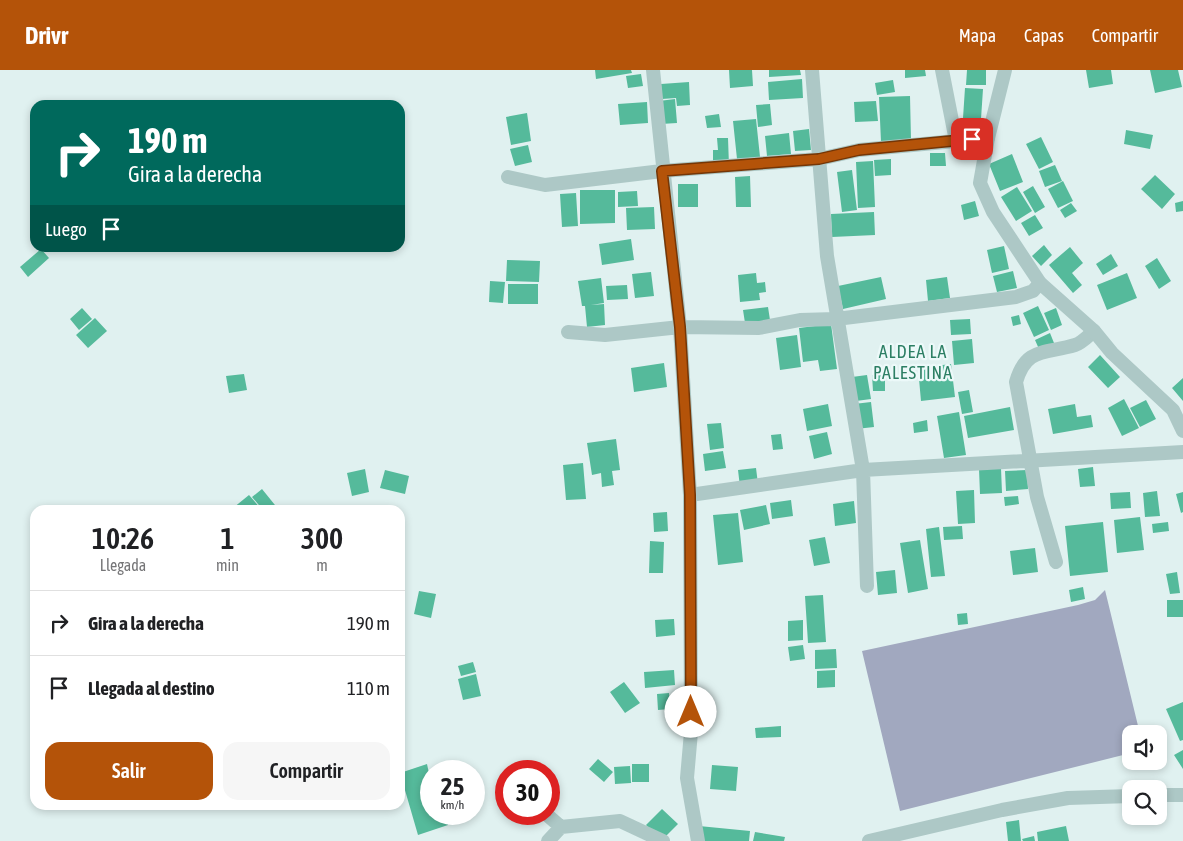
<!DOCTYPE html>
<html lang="es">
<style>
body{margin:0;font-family:"Asap Condensed",sans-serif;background:#f6f6f6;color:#202124;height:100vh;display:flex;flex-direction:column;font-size:19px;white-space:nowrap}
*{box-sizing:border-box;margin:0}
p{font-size:16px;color:#757577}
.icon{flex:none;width:28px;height:28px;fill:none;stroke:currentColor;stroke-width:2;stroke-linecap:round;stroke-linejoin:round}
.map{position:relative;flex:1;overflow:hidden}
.details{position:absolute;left:30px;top:435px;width:375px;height:305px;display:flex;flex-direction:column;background:#fff;border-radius:15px;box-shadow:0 2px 8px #0003}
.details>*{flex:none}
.hud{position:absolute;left:30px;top:30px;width:375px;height:152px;border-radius:15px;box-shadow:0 2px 8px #0003;background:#00695c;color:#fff;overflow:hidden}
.tools{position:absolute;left:1122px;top:655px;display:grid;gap:10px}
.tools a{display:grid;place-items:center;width:45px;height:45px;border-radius:10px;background:#fff;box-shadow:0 2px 8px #0003;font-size:25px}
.speed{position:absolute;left:420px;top:690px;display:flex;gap:10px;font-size:25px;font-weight:700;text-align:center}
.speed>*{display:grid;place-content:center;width:65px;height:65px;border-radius:50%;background:#fff;box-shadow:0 2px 8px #0003;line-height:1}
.speed small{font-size:12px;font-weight:400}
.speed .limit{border:8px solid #d22;background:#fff;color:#111}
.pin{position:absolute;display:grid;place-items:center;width:42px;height:42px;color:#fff;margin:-21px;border-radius:10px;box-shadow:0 2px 8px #0006}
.me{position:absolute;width:55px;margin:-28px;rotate:0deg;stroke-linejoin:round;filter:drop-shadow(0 0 4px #0008)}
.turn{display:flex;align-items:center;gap:18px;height:105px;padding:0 15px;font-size:22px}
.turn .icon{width:65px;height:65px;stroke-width:2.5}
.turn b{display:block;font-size:35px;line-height:42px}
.then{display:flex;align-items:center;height:48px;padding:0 15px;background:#0003;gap:10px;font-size:19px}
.eta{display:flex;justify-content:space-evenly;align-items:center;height:85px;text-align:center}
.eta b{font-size:30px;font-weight:600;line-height:35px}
.primary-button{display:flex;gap:10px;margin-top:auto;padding:10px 15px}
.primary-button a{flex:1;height:58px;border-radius:15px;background:#b45309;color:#fff;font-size:20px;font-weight:600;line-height:58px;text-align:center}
.primary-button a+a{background:#f6f6f6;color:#202124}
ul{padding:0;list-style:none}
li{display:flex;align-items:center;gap:15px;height:65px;padding:0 15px;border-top:1px solid #e0e0e0}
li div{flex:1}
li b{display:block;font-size:19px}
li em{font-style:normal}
header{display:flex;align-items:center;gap:30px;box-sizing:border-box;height:70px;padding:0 25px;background:#b45309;color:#fff}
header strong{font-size:24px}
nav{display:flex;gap:28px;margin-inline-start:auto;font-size:18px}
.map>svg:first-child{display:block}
</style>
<header>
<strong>Drivr</strong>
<nav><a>Mapa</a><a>Capas</a><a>Compartir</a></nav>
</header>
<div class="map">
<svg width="1183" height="771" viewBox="0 0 1183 771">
<rect width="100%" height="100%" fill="#e0f1f0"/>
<path fill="#a1a8bf" d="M1105,520L1140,664H1131V683L900,741L862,581L1078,535L1095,530Z"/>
<path fill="#55ba9b" d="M595,0H631L632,3L596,9Z
M729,0H752L753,16L730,18Z
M769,0H800L801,5L769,7Z
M905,0H925L926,6L905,8Z
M967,0H986V15H966Z
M1086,0H1111L1113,14L1089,18Z
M1150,0H1178L1182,17L1155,23Z
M641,4L643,16L628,18L626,6Z
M802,9L803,28L769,30L768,12Z
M893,10L895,22L877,25L875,13Z
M689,12L690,35L677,36L676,28L662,29L661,14Z
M965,18L983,19L980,64L962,63Z
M910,26L911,70L881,72L879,27Z
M675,29L677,53L661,54L659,31Z
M876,31L878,51L855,52L854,32Z
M647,32L648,53L620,55L618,34Z
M770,34L772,55L758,57L756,35Z
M527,43L531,71L511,75L506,47Z
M719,44L721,57L707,58L705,46Z
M756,49L760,87L737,89L733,51Z
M809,59L811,80L795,81L793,61Z
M1126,60L1153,65L1150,79L1124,74Z
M789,63L791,84L767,86L765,66Z
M1041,67L1053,92L1039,99L1026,74Z
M717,68H728L729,96L713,97V80H718Z
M528,75L532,92L515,96L510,79Z
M930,83H945L946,96H930Z
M1012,84L1023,112L1000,121L989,94Z
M891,89V105L875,106L874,90Z
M873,91L875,137L858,138L856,92Z
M1055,95L1062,111L1045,117L1039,101Z
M852,100L857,140L842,142L837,102Z
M1155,105L1175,124L1162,139L1141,119Z
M750,106L751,137H736L735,107Z
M1063,111L1073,131L1058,138L1048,119Z
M678,114H698V137H678Z
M1033,116L1045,137L1035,143L1023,122Z
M1017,117L1032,141L1016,151L1001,127Z
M580,120H615V153L580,154Z
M637,121L638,136L618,137V122Z
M576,123L578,156L562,157L560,124Z
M975,131L979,146L964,150L961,135Z
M1183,131V141L1176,142L1175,133Z
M1071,133L1077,141L1065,148L1060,140Z
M654,137L655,159L627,160L626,138Z
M874,142L875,165L832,167L831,144Z
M1035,145L1043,158L1029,166L1021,153Z
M631,169L634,190L602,195L599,174Z
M1044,175L1052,185L1041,196L1032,186Z
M1004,176L1009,199L992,203L987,180Z
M1070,177L1083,193L1072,203L1082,215L1073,223L1049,195Z
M41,179L49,188L28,207L20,197Z
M1111,184L1118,196L1103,205L1096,194Z
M1157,188L1171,211L1159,219L1145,196Z
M507,190L540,191L539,212L506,211Z
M1013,201L1017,218L997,222L993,206Z
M651,202L654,226L635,228L632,204Z
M756,203L757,213L765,212L766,222L759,223L760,230L740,232L738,205Z
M1127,203L1137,228L1107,240L1097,215Z
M881,207L886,229L843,239L838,216Z
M947,207L950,228L928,231L926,210Z
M601,208L604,233L591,235L604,234L605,255L587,257L585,236H582L578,211Z
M490,211L505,212L503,233L489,232Z
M508,214H538V234H508Z
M627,215L628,229L607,230L606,216Z
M1038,236L1049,260L1034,267L1023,243Z
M768,237L770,250L745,253L743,240Z
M82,238L92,249L79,260L70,249Z
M1056,238L1062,255L1051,260L1044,243Z
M1019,245L1021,254L1013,256L1011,247Z
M95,248L107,261L88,278L76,265Z
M970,249L971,264L951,265L950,250Z
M831,254L837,299L820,301L818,290L803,292L799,258Z
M1050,263L1054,273L1039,279L1035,270Z
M797,265L801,297L780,300L776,268Z
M972,269L974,293L954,295L952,271Z
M1100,285L1120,307L1108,318L1088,297Z
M664,293L667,317L634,322L631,298Z
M951,294L955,327L921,331L918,298Z
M244,304L247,320L229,323L226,306Z
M885,304V321H873L872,305Z
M867,305L871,329L856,331L852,307Z
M1183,308V331L1172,318Z
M969,320L973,342L962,344L958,322Z
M1124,329L1139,358L1122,366L1108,338Z
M1146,330L1156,349L1140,357L1130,338Z
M871,332L874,357L856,359L854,334Z
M828,334L832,356L807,361L803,339Z
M1075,334L1077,347L1091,345L1093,357L1053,364L1048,339Z
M1010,337L1014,360L968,368L964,346Z
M959,342L966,385L944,388L937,346Z
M927,350L928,361L914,363L913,353Z
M721,353L724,378L710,380L707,354Z
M827,362L832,384L814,389L809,366Z
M781,364L783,379L773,380L771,365Z
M616,369L620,400L612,401L614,415L602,417L601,403L592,405L587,373Z
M723,381L726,398L705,401L703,384Z
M583,393L586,429L566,430L563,395Z
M1093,397L1095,416L1080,417L1078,399Z
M756,398L758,414L740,417L738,400Z
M1001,398L1002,423L980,424L979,399Z
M365,399L369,422L352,426L347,403Z
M385,400L409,406L405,424L380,418Z
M1027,400L1028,419L1006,421L1005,401Z
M262,419L279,440H263L252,427Z
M974,420L975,453L958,454L956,421Z
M1157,421L1160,446L1145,447L1143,423Z
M1130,422L1131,438L1111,439L1110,423Z
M1183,422V442L1181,443L1176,424Z
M249,425L262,440H234L233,438Z
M1018,426L1019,434L1005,436L1004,427Z
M791,430L793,446L772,449L770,433Z
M854,431L856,453L835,456L833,434Z
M766,435L770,454L744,460L740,440Z
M667,442L668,461L654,462L653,443Z
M738,443L743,492L718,495L713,445Z
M1140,447L1144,480L1117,483L1114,450Z
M1103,452L1108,502L1070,506L1065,456Z
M1168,452L1169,461L1153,463L1152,454Z
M962,456L963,469L944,470L943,457Z
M939,457L945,506L931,507L926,459Z
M825,467L830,493L814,496L809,470Z
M920,470L928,519L908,523L900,473Z
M650,471L664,472L663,503H649Z
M1035,478L1038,502L1013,505L1010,481Z
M895,500L897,523L878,525L876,502Z
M1177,502L1180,523L1170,524L1166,504Z
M1083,517L1085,529L1071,532L1069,520Z
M419,521L436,524L431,548L414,544Z
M823,525L826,572L808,573L805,526Z
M1167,530H1183V547H1167Z
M967,543L968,554L958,555L957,544Z
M674,549L675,565L656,567L655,550Z
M803,550V570L788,571V551Z
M803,575L805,589L790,591L788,577Z
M836,579L837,598L815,599V580Z
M473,592L476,602L461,606L458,596Z
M674,600L675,615L645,618L644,602Z
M835,600V617L817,618V601Z
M476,604L481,626L463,630L458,609Z
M624,612L640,633L625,643L610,622Z
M669,623L670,639L658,640L657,624Z
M1183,632V670L1180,671L1166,639Z
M781,656V667L756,668L755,658Z
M1183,680V699L1174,685Z
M598,689L613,702L604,712L589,699Z
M427,694L431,713L423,715L428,733L431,732V744H444L448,755L418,765L400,703Z
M632,694H649V712H632Z
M712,695L738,697L736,721L710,719Z
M630,696L631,713L615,714L614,697Z
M662,739L678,754L661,771L646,755Z
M1019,750L1021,771H1008L1006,752Z
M699,756L750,761L749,771H698Z
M1066,756L1069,771H1038L1037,762Z
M755,762L785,767L784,771H753Z
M1034,766L1035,771H1023L1022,769Z"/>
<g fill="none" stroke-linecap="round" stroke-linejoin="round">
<path stroke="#adc8c6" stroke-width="14" d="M653,0L680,257L690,425L691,662L687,708L698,771
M812,0L827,186L863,400L867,516
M942,0L956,71
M508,107L545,115L662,101L819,89L859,80L988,68
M568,262L605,265L680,257L759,258L800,250L836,249L1016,227L1033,221L1040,213
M690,425L863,400L1183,382
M1056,492L1037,427L1016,312C1026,277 1045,284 1075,275C1082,273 1089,265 1094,261
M1159,725H1183
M546,744L561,757
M548,771L561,757L620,751L663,771
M869,771L1002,740L1068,728L1131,726"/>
<path stroke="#adc8c6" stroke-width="14" d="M1005,0L988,68L980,113L993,142L1040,213L1094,261L1112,283L1173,340L1183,361"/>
</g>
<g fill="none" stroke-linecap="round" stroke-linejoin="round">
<defs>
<path id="route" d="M691,642L690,425L680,257L662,101L819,89L859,80L972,69"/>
</defs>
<use href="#route" stroke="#753606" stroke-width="12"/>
<use href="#route" stroke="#b45309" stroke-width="9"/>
</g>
<g text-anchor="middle" stroke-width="4.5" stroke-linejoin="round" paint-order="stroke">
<g font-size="18" letter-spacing="1" fill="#2c7f64" stroke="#ecf9f9">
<text x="913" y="288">ALDEA LA<tspan x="913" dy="21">PALESTINA</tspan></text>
</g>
</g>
</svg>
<div class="tools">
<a><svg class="icon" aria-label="sound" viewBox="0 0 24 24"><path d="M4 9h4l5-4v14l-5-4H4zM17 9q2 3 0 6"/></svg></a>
<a><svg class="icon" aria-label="search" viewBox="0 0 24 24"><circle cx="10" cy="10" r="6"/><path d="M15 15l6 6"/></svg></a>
</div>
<div class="speed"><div>25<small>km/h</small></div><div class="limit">30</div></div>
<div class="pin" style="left:972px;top:69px;background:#d93025"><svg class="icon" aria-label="arrive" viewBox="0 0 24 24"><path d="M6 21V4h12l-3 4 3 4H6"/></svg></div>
<svg class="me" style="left:691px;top:642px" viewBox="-20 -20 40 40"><circle r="19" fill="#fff"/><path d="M0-13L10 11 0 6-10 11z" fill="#b45309"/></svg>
<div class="hud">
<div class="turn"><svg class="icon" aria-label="right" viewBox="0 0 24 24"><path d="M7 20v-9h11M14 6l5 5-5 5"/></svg><div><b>190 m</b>Gira a la derecha</div></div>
<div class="then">Luego<svg class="icon" aria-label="arrive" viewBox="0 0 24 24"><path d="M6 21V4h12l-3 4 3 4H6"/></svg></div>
</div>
<section class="details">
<div class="eta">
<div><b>10:26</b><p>Llegada</p></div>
<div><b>1</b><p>min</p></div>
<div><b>300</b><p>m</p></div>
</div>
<ul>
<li><svg class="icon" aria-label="right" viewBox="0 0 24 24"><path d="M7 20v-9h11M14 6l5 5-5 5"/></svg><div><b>Gira a la derecha</b></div><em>190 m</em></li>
<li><svg class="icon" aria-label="arrive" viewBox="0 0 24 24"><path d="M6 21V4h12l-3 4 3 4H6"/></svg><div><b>Llegada al destino</b></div><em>110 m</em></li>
</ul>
<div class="primary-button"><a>Salir</a><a>Compartir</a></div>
</section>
</div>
